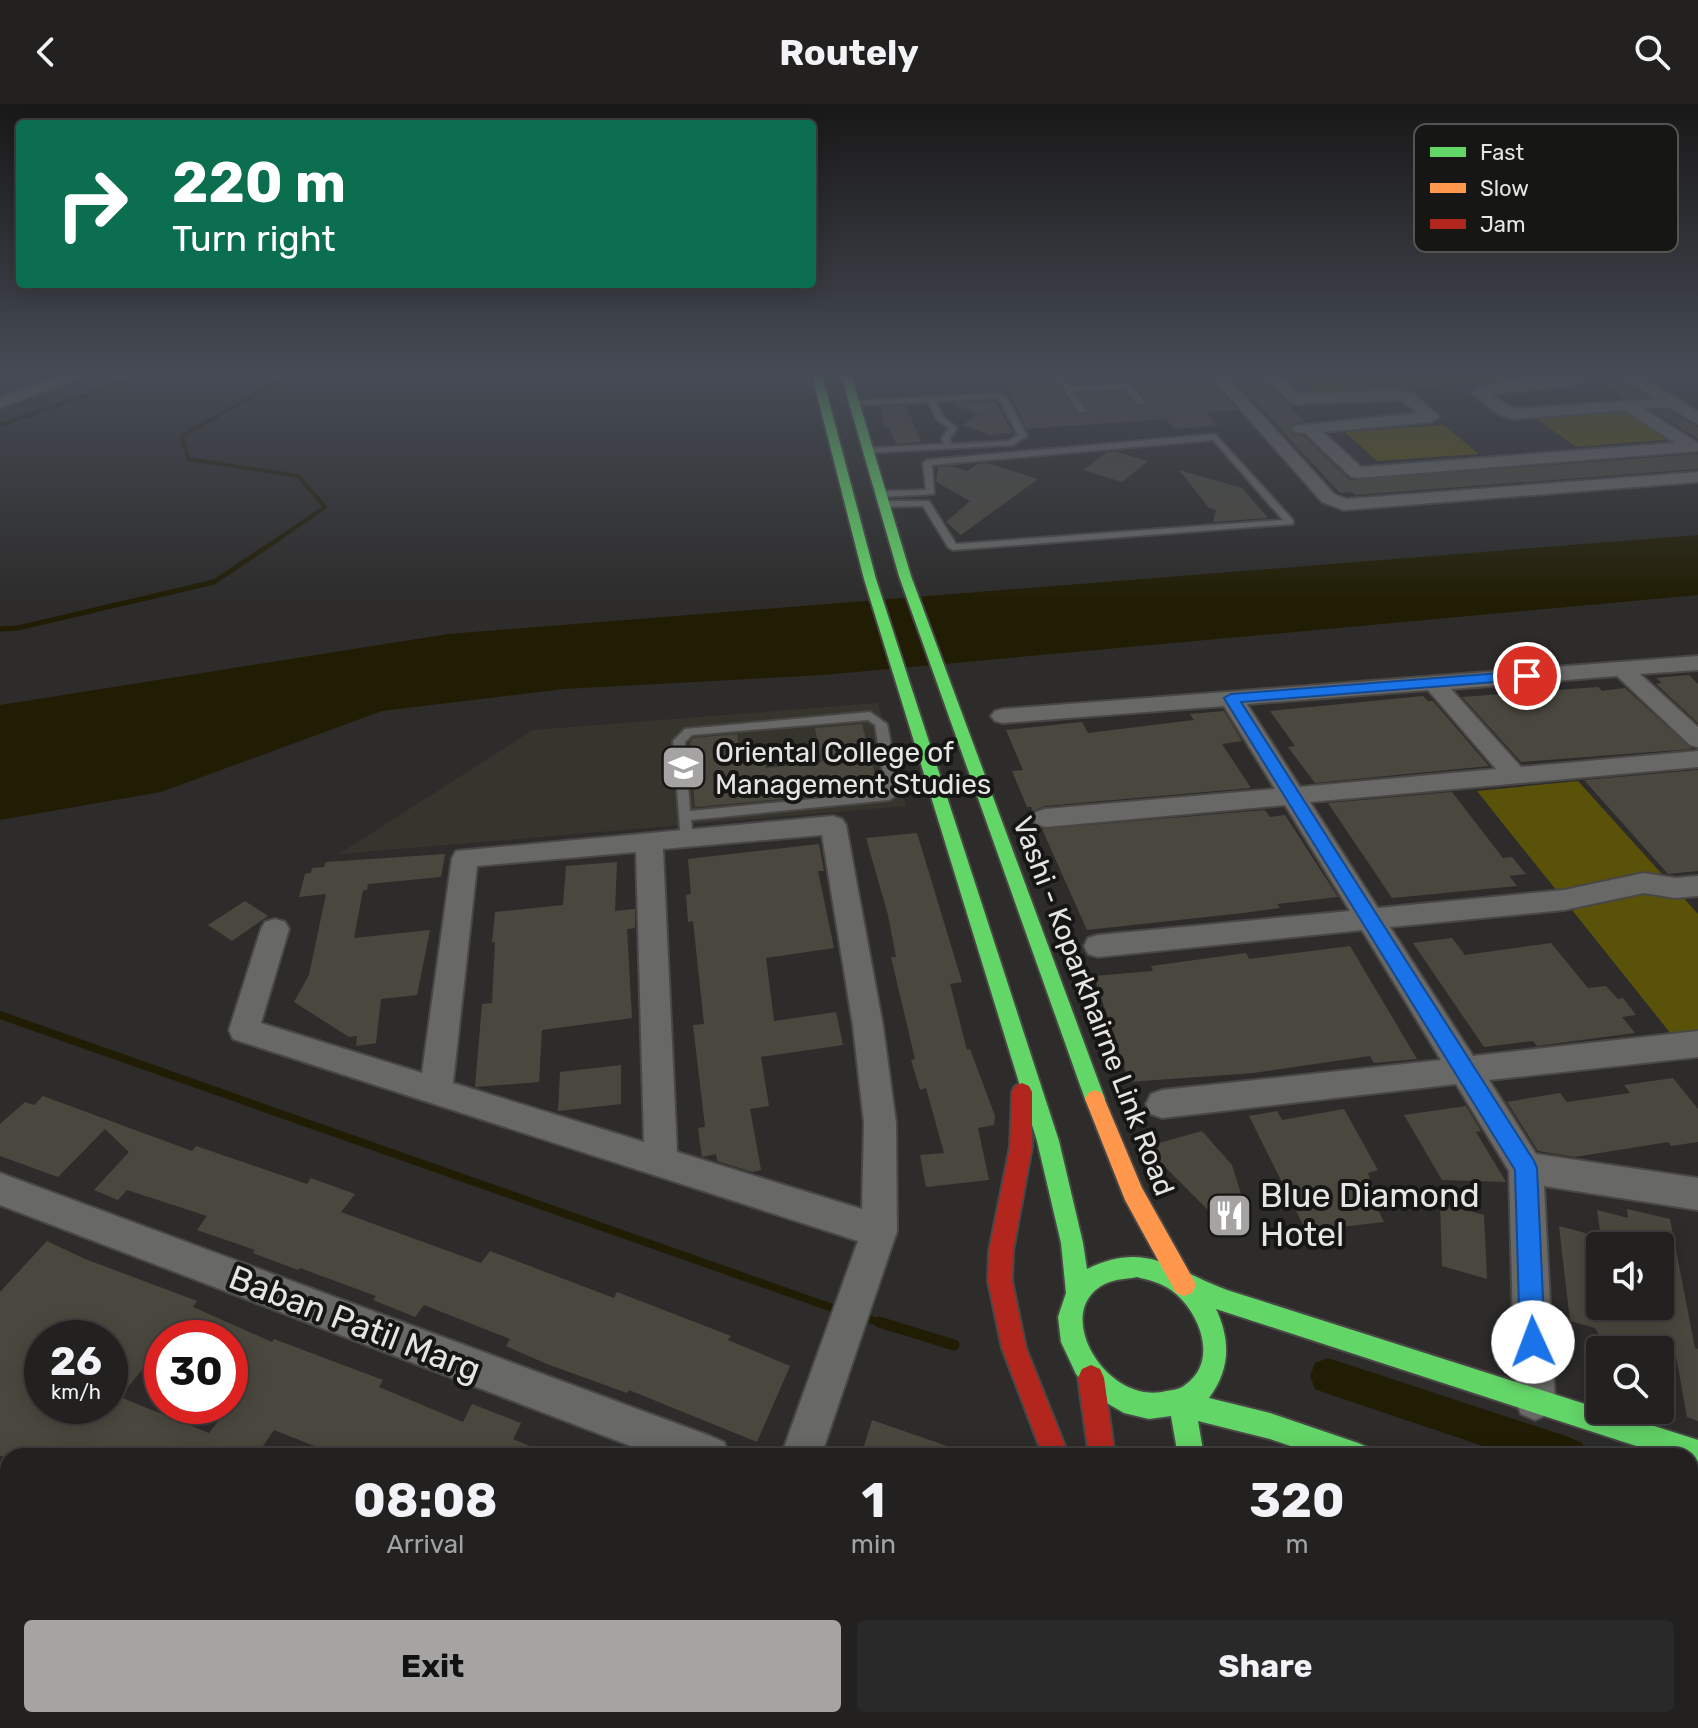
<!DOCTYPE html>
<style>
body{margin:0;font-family:Rubik,sans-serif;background:#2a2929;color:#f1f3f6;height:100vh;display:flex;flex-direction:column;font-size:30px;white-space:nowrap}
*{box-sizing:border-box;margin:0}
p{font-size:26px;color:#a2a3a5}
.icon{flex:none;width:44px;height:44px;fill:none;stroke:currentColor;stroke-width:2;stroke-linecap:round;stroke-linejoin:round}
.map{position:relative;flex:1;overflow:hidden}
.panel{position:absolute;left:0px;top:1344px;width:1698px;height:280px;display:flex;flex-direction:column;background:#222120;border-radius:24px 24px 0 0;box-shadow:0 4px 20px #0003,0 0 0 2px #3f3e3e}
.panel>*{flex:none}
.top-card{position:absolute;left:16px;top:16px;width:800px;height:168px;border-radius:8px;box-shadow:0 4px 20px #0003,0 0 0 2px #3f3e3e;background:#0b6e4f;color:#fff;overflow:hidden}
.buttons{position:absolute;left:1586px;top:1128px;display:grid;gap:16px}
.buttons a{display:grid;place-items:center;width:88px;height:88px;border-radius:8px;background:#222120;box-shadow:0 4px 20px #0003,0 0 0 2px #3f3e3e;font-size:40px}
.speed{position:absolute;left:24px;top:1216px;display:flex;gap:16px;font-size:40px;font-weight:700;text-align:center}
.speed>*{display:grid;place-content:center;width:104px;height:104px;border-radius:50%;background:#222120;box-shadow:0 4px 20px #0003,0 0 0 2px #3f3e3e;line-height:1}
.speed small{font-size:20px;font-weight:400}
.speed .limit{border:12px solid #d22;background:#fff;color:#111}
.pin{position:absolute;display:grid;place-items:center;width:68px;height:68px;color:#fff;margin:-34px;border:4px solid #fff;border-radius:50%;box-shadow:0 2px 8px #0007}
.me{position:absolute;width:88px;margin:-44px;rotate:358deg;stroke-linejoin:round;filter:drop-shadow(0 0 6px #0008)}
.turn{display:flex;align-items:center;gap:28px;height:168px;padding:0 24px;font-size:36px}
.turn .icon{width:104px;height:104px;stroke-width:2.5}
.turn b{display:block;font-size:56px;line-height:68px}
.eta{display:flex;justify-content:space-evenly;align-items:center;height:136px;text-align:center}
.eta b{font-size:48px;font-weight:700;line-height:56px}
.button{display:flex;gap:16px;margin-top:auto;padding:16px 24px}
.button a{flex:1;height:92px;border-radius:8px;background:#a5a4a3;color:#111;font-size:32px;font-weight:700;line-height:92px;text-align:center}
.button a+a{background:#2a2929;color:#f1f3f6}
header{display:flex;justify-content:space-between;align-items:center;height:104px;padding:0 24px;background:#222120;font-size:36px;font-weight:700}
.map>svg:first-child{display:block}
</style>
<header><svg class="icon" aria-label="back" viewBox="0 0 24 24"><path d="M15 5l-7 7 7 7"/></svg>Routely<svg class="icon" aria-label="search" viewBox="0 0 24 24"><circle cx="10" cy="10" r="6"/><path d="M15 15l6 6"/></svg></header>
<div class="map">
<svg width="1698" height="1624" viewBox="0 0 1698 1624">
<rect width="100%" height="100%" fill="#2d2c2b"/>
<path fill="#36352d" d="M878,599L906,702L339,750L533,626Z"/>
<path fill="#5a5208" d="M1300,271H1577L1578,272L1319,289Z
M1631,308L1673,335L1576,343L1536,314Z
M1443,321L1479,350L1377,357L1345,328Z
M1578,677L1698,810V927L1671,930L1477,687Z"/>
<path fill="#211d04" d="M1698,431V491L823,571L564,585L382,607L161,688L0,716V601L448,530Z"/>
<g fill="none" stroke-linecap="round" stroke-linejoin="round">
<path stroke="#211d04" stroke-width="4" d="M0,321L145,271
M277,436L325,403L298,372L188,355L182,332L290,271"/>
<path stroke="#211d04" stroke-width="5" d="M0,525L18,524L214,478L280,434"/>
<path stroke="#211d04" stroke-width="8" d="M0,911L841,1207
M861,1213L886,1220"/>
<path stroke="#211d04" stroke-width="11" d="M879,1218L954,1241"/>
<path fill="#211d04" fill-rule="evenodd" d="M1328,1254L1569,1333L1582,1339L1588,1352H1513L1328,1290L1315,1285L1310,1272L1315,1259Z
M1690,1373L1698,1376V1414L1690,1411Z"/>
</g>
<path fill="#4a483e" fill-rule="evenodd" d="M1018,271H1052L1078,312L1089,308L1078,290L1124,287L1136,303L1145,301L1146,296L1130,277L1072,280L1067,271H1207L1237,306L1206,308L1218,322L1174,325L1166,315L1026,325L1004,274Z
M1230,271H1260L1305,318L1292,320V330L1304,332L1350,376L1698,350V365L1355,391L1352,388L1340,389Z
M1591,271H1619L1647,293L1625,294Z
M995,297L1013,329L990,331L962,321L979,310L950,299Z
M906,302L921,338L896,340L889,324L883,321L881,303Z
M1667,306L1698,323V335L1653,307Z
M1107,348H1117L1148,357L1122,378L1083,366Z
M987,359L1038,375L961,431L946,418L970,397L936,378L938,363L951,362L967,367L978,360Z
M1179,366L1242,384L1268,414L1213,418L1216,406L1209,404Z
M1689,571L1698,580V619L1656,580L1662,579L1656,574Z
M1598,583L1602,587L1625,584L1692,645L1521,658L1462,593Z
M1423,592L1428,597H1433L1489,662L1315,679L1288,643L1295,642L1270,607Z
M1224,607L1242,637L1222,640L1251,684L1045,702L1033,707L1031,703H1027L1012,667L1023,666L1006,626L1082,618L1088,629L1194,616L1190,610Z
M862,620L879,686L695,703L690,638L693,634L737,630L740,652L764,650L766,664L822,658L815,624Z
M1698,666V767L1668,770L1584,676Z
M1452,688L1503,754L1512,753L1526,770L1509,772L1517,782L1392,794L1328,699Z
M1265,706L1270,713L1285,711L1338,793L1277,800L1280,804L1243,809L1087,826L1042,725Z
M917,729L962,878L950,880L967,946L970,945L995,1012L994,1021L978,1024L989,1076L926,1083L920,1051L944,1049L926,984L920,986L911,956L915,955L891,853H896L888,811L866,734Z
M819,740L824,767H818L834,844L766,854L774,917L836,908L843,941L761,953L769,1002L750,1005L761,1066L752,1068L717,1057L716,1050L702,1053L698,1024L705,1023L693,921L704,920L693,817L688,818L686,791L691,790L688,755Z
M445,750L441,773L368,780L367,786H363L354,834L430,826L417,891L381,895L376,939L356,942L357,932L349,933L294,898L309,871L326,790L299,793L305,770L311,769L312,764L324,763L326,758Z
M617,758L615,807L635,805V824L627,825L632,914L542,926L539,978L475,983L482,900L492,899L495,838L492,839L495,808L563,801L566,762Z
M245,797L268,812L232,837L208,821Z
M1452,834L1465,851L1551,839L1588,884L1606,882L1618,895L1623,894L1636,911L1622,913L1635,929L1537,942L1533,937L1484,943L1413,839Z
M1350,842L1417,955L1374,959L1370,952L1253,969L1129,978L1094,872L1153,867L1151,862L1246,849L1249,855Z
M621,961V1000L558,1007L560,968Z
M1673,974L1698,1005V1038L1671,1042L1668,1038L1575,1053L1538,1047L1507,998L1560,989L1567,998L1630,989L1624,981Z
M43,992L192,1047L196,1042L307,1080L311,1074L355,1090L341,1108L481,1159L490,1147L614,1194L617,1188L731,1232L728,1236L790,1262L757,1338L629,1286L627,1289L547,1260L506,1242L510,1235L424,1201L415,1213L373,1196L376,1192L300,1164L298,1166L253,1149L255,1146L197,1126L207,1112L127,1086L118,1096L94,1086L129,1048L105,1025L58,1073L0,1052V1020L25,998L34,1001Z
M1466,1002L1481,1027L1476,1028L1506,1078L1442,1076L1404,1011Z
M1344,1005L1378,1066L1368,1069L1371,1079L1388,1104L1378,1106L1384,1118L1306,1127L1249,1012L1277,1007L1282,1016Z
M1202,1027L1232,1061L1251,1123L1235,1133L1145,1043Z
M1440,1099L1484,1111L1487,1175L1442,1162Z
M1627,1105L1670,1115L1695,1244L1698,1245V1317L1687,1313L1675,1246H1608L1595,1224L1570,1217L1559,1122L1600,1133V1202H1660V1142H1602L1597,1106L1628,1114Z
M47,1137L85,1155L197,1197L193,1203L272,1238L274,1235L383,1276L379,1283L463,1318L472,1300L521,1319L513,1335L554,1352H340L274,1326L256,1352H0V1188ZM42,1234H110V1302H42ZM162,1234H230V1302L209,1329L120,1293L162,1241Z
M872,1316L967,1349V1352H861Z"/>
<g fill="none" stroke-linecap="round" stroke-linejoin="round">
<defs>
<path id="lane" d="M1055,271H1063L1070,283L1130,280L1144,298L1137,300L1125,284L1073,287L1086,307L1079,309Z
M997,290L1006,292L1027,332L1013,341L867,349L866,347L870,344L944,340L942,334L949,324L936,315L928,298L855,301L851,299L855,297ZM996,294L1000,296L1018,331L1008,337L952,340L950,334L957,324L942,312L936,297Z
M1215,330L1293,416V420L953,446L948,443L923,402L885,403L880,400L885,397H929L956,440L1283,416L1213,336L932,361L934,390L882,393L877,390L882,387L926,386L923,359L927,356Z
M870,608L887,620L900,689L889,696L691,716L693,734L686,738L681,737L673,637L685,625ZM868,616L875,621L886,688L690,707L685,638L692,631Z"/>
<path id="street" d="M64,271H86L0,304V294Z
M1210,271H1226L1334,390L1346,395L1698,368V378L1344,406L1322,398Z
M1263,271H1279L1300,290L1396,286L1414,290L1439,313L1431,318L1323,328L1361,363L1675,339L1625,306L1513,315L1500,311L1471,289C1486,274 1563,271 1585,271V276L1571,282L1490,290L1514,305L1655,295L1622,271H1640L1698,308V320L1668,303L1644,305L1698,339V347L1357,374L1351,373L1305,329L1294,328L1292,325L1294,322L1417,309L1403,297L1396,296L1296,300L1290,298Z
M1698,552V566L1640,570L1698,623V643L1690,641L1617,572L1451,585L1521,663L1698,647V663L1310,698L1378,804L1564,786L1644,769L1675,774L1698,772V792L1675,794L1644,789L1564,806L1390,823L1473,952L1698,927V953L1489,976L1536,1050L1698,1074V1106L1544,1082L1555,1296L1549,1310L1535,1316L1521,1310L1515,1296L1509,1067L1456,980L1162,1014L1151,1010L1146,1000L1151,990L1162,986L1441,956L1362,826L1098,853L1088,850L1084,842L1088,834L1098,831L1350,807L1285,701L1045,723L1036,720L1032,714L1036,708L1045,705L1275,685L1224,602L1003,619L995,617L991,612L995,607L1003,605ZM1428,586L1496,665L1300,683L1247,600Z
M833,712L842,715L846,721L883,922L896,1019L897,1127L821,1352H781L858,1137L233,935L229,926L261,825L265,818L275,815L285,818L289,825L261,919L422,969L452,754L456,747ZM822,731L853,922L864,1019L862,1105L677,1048L663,745ZM636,748L644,1038L453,979L477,762Z
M0,1069L710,1332L724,1338L730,1352H657L0,1101Z
M0,1386L8,1389V1431L0,1428Z
M8,1610V1616H55L51,1624H2Z
M340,1616H389L385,1624H336Z
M438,1616H499L503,1624H442Z
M685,1616H733L730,1624H682Z"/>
<path id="fast" d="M812,271H822L876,475L1059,1037L1083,1139L1087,1165C1146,1136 1173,1166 1227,1186L1698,1336V1362L1690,1359V1352H1667L1216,1205C1231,1237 1230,1266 1209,1294L1270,1309L1358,1339L1367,1343L1371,1352H1320L1270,1335L1198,1317L1204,1352H1178L1171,1312L1149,1315L1124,1309L1093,1291L1076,1270L1061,1238L1058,1213L1066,1189L1061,1139L1037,1037L864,475ZM1137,1173C1149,1176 1161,1179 1171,1186C1199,1206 1220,1257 1185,1281C1179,1286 1170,1286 1162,1288C1103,1298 1050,1204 1107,1179C1116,1175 1127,1175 1137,1173Z
M841,271H851L911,472L1105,995L1102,1001L1095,1004L1088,1001L1085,995L899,472Z
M1084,1616H1114L1113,1624H1083Z"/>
<path id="slow" d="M1095,986L1102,989L1142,1084L1192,1173L1196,1181L1192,1189L1184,1192L1176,1189L1125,1096L1085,995L1088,989Z
M1690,1453L1698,1455V1483L1690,1481Z
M1150,1616H1180L1179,1624H1149Z"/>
<path id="jam" d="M1022,979L1029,982L1032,988V1043L1013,1147L1012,1177L1026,1244L1069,1352H1043L1002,1244L988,1177L989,1147L1010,1043L1012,988L1015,982Z
M1091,1261L1100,1265L1104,1274L1115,1352H1089L1078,1274L1082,1265Z"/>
</defs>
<use href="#lane" stroke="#484745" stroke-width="4"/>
<use href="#street" stroke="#484745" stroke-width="4"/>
<use href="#fast" stroke="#484745" stroke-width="4"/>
<use href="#slow" stroke="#484745" stroke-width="4"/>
<use href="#jam" stroke="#484745" stroke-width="4"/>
<use href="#lane" fill="#686866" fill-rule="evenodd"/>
<use href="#street" fill="#686866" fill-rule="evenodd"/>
<use href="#fast" fill="#63d668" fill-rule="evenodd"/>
<use href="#slow" fill="#ff974d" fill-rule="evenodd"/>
<use href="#jam" fill="#b3261e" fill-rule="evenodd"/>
</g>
<linearGradient id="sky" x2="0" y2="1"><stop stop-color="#191818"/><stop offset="0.54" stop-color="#464b55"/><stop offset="1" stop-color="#464b55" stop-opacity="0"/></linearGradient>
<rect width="1698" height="499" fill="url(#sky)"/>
<path fill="#1a73e8" stroke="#114b97" stroke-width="2" d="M1527,567L1533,569V575L1241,598L1534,1057L1537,1064L1545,1238L1541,1247L1533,1251L1524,1247L1520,1238L1515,1066L1224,594L1231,590Z"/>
<defs>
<symbol id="university-square" viewBox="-11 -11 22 22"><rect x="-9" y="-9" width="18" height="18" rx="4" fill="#a5a4a3" stroke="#161614"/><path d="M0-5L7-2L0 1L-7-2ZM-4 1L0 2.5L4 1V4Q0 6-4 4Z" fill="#fff"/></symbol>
<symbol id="restaurant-square" viewBox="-11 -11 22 22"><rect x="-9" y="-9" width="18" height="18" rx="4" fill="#a5a4a3" stroke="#161614"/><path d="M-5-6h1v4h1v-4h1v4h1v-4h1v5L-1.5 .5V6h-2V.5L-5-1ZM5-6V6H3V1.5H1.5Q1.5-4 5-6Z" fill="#fff"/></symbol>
</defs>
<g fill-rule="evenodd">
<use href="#university-square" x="658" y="638" width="51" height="51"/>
<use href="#restaurant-square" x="1204" y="1086" width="51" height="51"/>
</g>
<g text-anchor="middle" stroke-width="8" stroke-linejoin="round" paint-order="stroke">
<g font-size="28" fill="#e6e5e3" stroke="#161614" text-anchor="start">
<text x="715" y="658">Oriental College of<tspan x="715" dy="32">Management Studies</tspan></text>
</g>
<g font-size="28" fill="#e6e5e3" stroke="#161614">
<text transform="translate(1094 902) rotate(69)" y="10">Vashi - Koparkhairne Link Road</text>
</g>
<g font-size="34" fill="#e6e5e3" stroke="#161614" text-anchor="start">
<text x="1260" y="1103">Blue Diamond<tspan x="1260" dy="39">Hotel</tspan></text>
</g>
<g font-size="34" fill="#e6e5e3" stroke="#161614">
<text transform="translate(355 1219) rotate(21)" y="12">Baban Patil Marg</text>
</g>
</g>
<rect x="1414" y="20" width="264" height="128" rx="12" fill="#161614" stroke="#545452" stroke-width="2"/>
<rect x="1430" y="43" width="36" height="10" fill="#63d668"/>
<rect x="1430" y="79" width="36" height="10" fill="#ff974d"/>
<rect x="1430" y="115" width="36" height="10" fill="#b3261e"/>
<g font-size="22" fill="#e6e5e3">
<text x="1480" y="56">Fast</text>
<text x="1480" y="92">Slow</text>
<text x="1480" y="128">Jam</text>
</g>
</svg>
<div class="buttons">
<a><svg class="icon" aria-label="sound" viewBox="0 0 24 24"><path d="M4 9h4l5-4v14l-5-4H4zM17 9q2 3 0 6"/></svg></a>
<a><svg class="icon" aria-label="search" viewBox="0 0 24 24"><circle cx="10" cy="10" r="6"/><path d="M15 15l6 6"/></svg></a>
</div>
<div class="speed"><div>26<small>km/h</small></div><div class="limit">30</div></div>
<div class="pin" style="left:1527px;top:572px;background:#d93025"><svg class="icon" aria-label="arrive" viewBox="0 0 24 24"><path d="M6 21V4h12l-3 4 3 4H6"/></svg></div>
<svg class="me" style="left:1533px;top:1238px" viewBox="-20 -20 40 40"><circle r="19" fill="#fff"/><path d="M0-13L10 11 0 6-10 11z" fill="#1a73e8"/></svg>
<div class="top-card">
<div class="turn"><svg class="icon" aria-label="right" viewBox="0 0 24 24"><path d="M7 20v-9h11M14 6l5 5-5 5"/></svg><div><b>220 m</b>Turn right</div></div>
</div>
<section class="panel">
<div class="eta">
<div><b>08:08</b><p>Arrival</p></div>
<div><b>1</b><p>min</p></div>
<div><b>320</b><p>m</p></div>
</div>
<div class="button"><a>Exit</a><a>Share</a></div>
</section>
</div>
